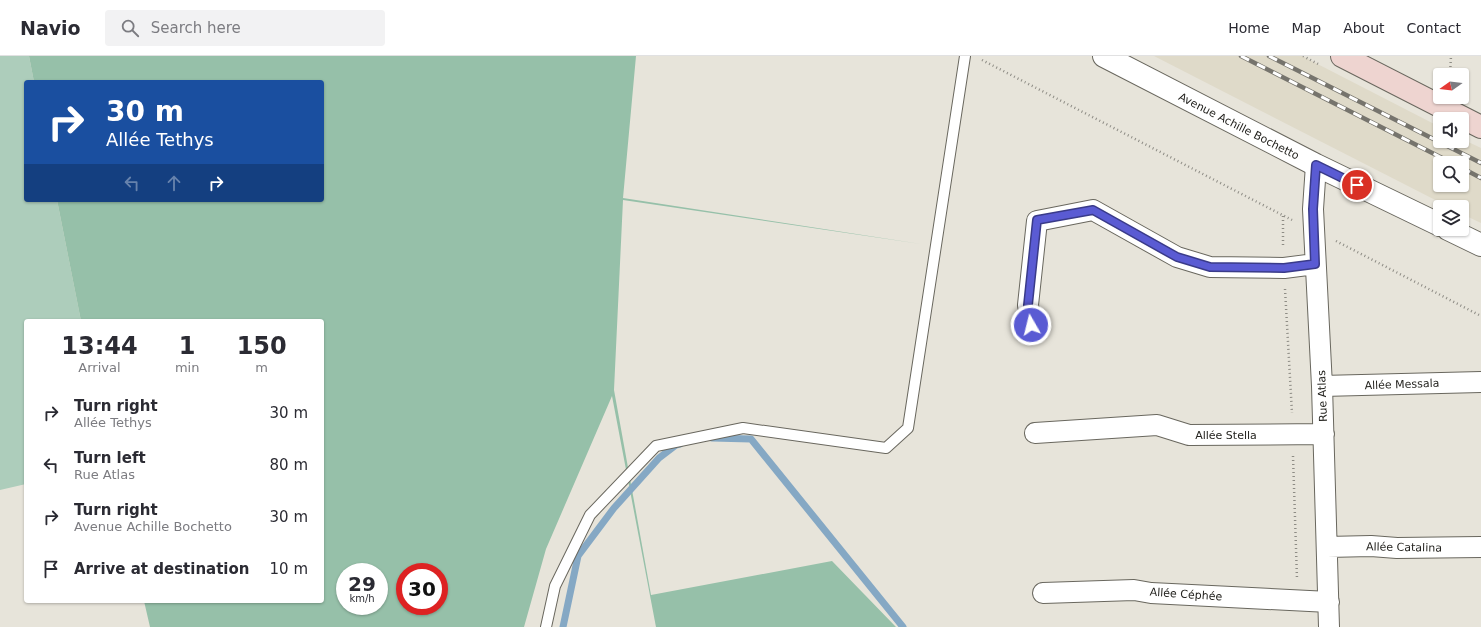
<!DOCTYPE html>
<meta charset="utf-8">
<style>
body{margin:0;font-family:"DejaVu Sans",sans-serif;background:#f2f2f3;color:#2b2b33;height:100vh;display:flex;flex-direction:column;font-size:15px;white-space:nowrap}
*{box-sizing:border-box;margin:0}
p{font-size:13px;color:#7c7c81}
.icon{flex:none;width:22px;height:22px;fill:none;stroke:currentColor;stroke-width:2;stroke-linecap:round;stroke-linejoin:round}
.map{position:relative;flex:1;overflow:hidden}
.details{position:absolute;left:24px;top:263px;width:300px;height:284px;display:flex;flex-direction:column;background:#fff;border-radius:4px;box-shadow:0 1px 3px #0004}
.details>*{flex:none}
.hud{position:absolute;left:24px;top:24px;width:300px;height:122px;border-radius:4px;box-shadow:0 1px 3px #0004;background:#1a4fa0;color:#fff;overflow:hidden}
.needle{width:26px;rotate:256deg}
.buttons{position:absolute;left:1433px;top:12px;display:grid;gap:8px}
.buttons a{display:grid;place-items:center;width:36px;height:36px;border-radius:4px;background:#fff;box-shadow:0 1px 3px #0004;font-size:20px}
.speed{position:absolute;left:336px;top:507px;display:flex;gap:8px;font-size:20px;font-weight:700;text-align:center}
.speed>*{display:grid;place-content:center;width:52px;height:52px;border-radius:50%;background:#fff;box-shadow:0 1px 3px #0004;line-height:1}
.speed small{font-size:10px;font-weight:400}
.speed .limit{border:6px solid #d22;background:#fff;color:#111}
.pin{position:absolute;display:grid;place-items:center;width:34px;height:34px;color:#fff;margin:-17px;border:2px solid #fff;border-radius:50%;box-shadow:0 1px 4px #0007}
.me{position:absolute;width:44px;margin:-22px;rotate:352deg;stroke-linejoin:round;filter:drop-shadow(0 0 3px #0008)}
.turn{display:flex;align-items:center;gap:14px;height:84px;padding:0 16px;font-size:18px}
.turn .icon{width:52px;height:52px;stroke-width:2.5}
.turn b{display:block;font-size:28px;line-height:34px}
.lanes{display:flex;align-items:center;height:38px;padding:0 16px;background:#0003;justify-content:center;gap:20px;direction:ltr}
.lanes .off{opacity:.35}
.eta{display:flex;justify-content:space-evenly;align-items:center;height:68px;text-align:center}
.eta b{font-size:24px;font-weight:600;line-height:28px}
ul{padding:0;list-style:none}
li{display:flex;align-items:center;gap:12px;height:52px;padding:0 16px}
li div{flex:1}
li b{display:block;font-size:15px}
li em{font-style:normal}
header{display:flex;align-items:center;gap:24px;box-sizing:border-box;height:56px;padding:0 20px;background:#fff;border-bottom:1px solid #e1e1e2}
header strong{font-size:19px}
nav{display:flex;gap:22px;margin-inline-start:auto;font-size:14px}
.search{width:280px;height:36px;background:#f2f2f3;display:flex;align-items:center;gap:10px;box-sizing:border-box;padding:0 14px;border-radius:4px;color:#7c7c81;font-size:15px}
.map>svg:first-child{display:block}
</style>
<header>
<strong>Navio</strong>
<div class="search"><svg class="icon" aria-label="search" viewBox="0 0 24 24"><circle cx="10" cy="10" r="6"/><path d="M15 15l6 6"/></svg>Search here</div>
<nav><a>Home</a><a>Map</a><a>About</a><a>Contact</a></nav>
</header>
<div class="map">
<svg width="1481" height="571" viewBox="0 0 1481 571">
<rect width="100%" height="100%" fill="#e7e4da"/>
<path fill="#dfdac9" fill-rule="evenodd" d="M1154,0H1302L1440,71V85H1462V83L1481,92V167L1462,158V151H1449ZM1440,107H1462V129H1440Z"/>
<path fill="#adcdbb" d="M0,0H29L34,26H26V144H57L81,265H26V428L0,434Z"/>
<path fill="#96c0a9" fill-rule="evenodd" d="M29,0H636L623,142L921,188L623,144L614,334L651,539L832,505L896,571H656L612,340L546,493L524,571H150L144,545H322V265H81L57,144H322V26H34ZM345,516H379V550H345ZM405,516H439V550H405Z"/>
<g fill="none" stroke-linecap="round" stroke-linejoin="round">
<path stroke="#85a8c4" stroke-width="7" d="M712,382L751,383L903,571
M563,571L578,500L614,452L659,402L676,389L680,388"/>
<defs>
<path id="service" d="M546,571L555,530L590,459L656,390L743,372L886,392L908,372L965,0"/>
<path id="minor" d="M1316,109L1313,153L1322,330L1329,571
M1031,269L1028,249L1037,165L1093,154L1177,201L1210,211L1284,212L1315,208
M1322,330L1481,326
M1035,377L1157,369L1189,379L1324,378
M1327,491L1371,490L1397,492L1481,491
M1043,537L1134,534L1151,537L1329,546"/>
<path id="tertiary" d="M1104,0L1316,109L1440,169
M1448,173L1481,189"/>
<path id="secondary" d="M1342,0L1481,71"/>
</defs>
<use href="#service" stroke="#69675e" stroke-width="12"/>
<use href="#minor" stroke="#69675e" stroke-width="22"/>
<use href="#tertiary" stroke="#69675e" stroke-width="24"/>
<use href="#secondary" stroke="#69675e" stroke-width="24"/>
<path stroke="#8e8c85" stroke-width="2.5" stroke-dasharray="1 3" stroke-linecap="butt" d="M1303,0L1320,9
M982,4L1292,164
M1450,19L1451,0
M1283,160V190
M1336,185L1481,260
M1285,233L1292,357
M1293,400L1297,523"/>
<use href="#service" stroke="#fff" stroke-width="10"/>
<use href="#minor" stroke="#fff" stroke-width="20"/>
<use href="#tertiary" stroke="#fff" stroke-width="22"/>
<use href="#secondary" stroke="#eed4d0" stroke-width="22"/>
<defs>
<path id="rail" d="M1241,0L1452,107
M1269,0L1481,107
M1462,112L1481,122"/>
</defs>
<use href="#rail" stroke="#76746d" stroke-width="4.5"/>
<use href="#rail" stroke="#fff" stroke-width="3" stroke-dasharray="9" stroke-linecap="butt"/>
</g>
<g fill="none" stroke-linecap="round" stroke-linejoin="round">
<defs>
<path id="route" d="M1031,269L1028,249L1037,164L1093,154L1177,201L1210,211L1284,212L1315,208L1313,153L1316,109L1357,129"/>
</defs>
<use href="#route" stroke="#3a3b89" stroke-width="10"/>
<use href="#route" stroke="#5a5bd3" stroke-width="7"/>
</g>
<g text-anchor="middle" stroke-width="3.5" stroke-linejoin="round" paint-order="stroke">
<g font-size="11" fill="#24231f" stroke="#fff">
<text transform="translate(1239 70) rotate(27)" y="4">Avenue Achille Bochetto</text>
<text transform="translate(1402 328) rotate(-2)" y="4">Allée Messala</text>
<text transform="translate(1322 340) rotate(-92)" y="4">Rue Atlas</text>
<text x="1226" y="383">Allée Stella</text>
<text transform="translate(1404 491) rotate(1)" y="4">Allée Catalina</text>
<text transform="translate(1186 538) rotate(4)" y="4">Allée Céphée</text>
</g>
</g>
</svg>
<div class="buttons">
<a><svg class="needle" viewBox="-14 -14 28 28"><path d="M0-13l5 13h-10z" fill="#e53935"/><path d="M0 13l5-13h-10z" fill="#7c7c81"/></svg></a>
<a><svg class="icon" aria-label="sound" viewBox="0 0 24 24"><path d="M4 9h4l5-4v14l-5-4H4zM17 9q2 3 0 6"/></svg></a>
<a><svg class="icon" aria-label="search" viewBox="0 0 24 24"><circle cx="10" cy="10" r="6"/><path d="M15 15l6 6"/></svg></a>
<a><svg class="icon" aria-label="layers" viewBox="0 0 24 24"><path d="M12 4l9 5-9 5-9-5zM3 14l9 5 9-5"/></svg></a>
</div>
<div class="speed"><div>29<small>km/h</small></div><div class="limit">30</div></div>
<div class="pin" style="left:1357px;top:129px;background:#d93025"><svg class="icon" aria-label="arrive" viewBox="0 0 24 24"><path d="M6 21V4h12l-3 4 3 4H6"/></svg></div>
<svg class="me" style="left:1031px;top:269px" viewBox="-20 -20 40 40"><circle r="17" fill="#5a5bd3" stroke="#fff" stroke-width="3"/><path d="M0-11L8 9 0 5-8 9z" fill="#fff"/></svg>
<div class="hud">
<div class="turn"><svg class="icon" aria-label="right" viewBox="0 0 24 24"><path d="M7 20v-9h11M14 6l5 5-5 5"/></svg><div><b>30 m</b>Allée Tethys</div></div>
<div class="lanes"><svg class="icon off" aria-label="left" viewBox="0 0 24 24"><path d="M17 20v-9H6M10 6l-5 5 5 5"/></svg><svg class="icon off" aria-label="ahead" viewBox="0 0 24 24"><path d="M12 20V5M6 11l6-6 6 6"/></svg><svg class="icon" aria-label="right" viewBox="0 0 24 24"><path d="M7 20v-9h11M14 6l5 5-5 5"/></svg></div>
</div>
<section class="details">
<div class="eta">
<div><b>13:44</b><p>Arrival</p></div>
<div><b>1</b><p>min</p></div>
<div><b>150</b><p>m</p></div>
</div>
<ul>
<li><svg class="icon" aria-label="right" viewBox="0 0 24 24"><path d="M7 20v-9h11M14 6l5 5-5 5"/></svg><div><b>Turn right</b><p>Allée Tethys</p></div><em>30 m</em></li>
<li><svg class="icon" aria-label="left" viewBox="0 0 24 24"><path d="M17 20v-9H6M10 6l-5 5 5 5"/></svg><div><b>Turn left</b><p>Rue Atlas</p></div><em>80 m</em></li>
<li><svg class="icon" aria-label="right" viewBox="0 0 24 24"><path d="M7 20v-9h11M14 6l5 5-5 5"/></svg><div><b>Turn right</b><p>Avenue Achille Bochetto</p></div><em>30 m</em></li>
<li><svg class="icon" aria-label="arrive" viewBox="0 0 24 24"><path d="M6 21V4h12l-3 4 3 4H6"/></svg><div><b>Arrive at destination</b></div><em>10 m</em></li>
</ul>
</section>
</div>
